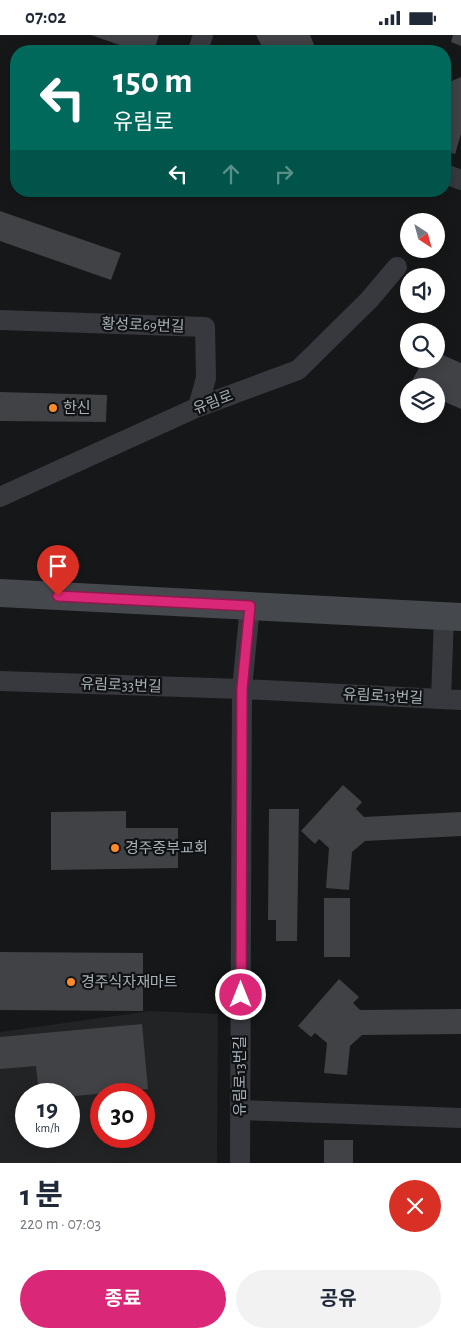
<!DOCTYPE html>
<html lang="ko">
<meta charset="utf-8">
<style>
body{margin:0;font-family:"Alegreya Sans","Noto Sans KR",sans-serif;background:#f2f2f3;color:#1f2937;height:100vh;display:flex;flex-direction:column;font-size:19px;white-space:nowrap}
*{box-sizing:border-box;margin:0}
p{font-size:16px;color:#747a83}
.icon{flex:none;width:28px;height:28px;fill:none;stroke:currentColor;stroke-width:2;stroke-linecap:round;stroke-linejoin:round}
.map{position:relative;height:1128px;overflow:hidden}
.panel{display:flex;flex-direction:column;background:#fff;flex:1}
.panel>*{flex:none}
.guide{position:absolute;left:10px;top:10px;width:441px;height:152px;border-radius:20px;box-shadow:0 2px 12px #0003;background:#00695c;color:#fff;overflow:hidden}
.needle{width:32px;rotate:144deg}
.buttons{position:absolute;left:400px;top:178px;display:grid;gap:10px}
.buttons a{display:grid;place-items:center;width:45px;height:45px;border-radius:50%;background:#fff;box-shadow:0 2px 12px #0003;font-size:25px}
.speed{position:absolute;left:15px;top:1048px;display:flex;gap:10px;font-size:25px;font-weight:700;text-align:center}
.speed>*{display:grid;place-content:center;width:65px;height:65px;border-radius:50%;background:#fff;box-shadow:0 2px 12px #0003;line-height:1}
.speed small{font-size:12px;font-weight:400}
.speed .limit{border:8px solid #d22;background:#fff;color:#111}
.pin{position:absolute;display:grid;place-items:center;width:42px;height:42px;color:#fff;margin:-51px -21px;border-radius:50% 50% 50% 0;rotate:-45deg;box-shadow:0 0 5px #0007}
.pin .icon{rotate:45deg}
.me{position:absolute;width:55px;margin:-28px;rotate:0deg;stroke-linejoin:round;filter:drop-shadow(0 0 4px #0008)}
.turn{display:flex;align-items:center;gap:18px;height:105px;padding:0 20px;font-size:22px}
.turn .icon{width:65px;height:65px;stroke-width:2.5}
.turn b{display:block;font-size:35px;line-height:42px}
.lanes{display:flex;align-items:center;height:48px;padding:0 20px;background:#0003;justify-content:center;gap:25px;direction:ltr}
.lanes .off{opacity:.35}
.round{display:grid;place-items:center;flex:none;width:52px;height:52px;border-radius:26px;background:#f2f2f3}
.summary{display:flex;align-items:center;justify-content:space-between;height:85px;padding:0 20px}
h1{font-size:30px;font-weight:700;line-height:38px}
.cta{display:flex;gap:10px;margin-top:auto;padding:10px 20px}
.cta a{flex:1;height:58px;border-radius:30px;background:#db2777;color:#fff;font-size:20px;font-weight:700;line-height:58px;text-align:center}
.cta a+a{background:#f2f2f3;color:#1f2937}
.status{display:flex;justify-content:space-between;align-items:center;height:35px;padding:0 25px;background:#fff;direction:ltr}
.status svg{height:14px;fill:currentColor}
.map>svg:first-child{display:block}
</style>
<div class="status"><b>07:02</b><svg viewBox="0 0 49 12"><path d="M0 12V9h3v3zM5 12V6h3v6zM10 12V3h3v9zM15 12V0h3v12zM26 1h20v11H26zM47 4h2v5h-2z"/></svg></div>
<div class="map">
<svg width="461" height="1128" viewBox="0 0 461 1128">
<rect width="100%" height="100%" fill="#161718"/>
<path fill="#222325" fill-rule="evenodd" d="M150,976L218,979L217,1128H0V997ZM26,1059H69V1101H26ZM101,1059H144V1101H101Z"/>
<path fill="#404245" d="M91,0H159L154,16H137Z
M256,0H310L315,12L327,16H264Z
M453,0H461V11L451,7Z
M461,42V99L455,119L445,116V49Z
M0,176L121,218L111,245L0,206Z
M436,317L461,328V374L436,363V351H409L424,324H436Z
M0,357L107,360L106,387L0,386Z
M343,750L362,767L356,774L364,782L461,777V801L365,806L352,817L349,855L326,853L329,813L319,804L315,809L301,796Z
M269,774H299L297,906H276V885H268Z
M126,776V793H178V833L51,835V777Z
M324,863H350V922H324Z
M0,917L143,918V976L0,975Z
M339,944L359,962L353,968L360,975L461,974V999L362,1000L350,1011L347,1040L324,1038L327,1008L315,998L311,1002L298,991Z
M142,989L148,1054L75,1061L76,1075H69V1059H39L36,1031L0,1034V1002Z
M324,1105H353V1128H324Z"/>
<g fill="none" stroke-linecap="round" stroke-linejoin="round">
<path stroke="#37393e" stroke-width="20" d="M198,16L203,0
M445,139L461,145
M0,285L205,292L206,343L198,372
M0,462L198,372L298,335L369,265L397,232
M0,646L242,654L441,664L444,581
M441,664L461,665
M240,1075L461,1083
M240,1128L242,654L250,571"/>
<path stroke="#45494e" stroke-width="28" d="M0,558L461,582"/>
</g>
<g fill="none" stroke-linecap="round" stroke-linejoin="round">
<defs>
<path id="route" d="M58,561L250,571L242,654L241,960"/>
</defs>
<use href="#route" stroke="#8e194d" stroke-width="12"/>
<use href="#route" stroke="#db2777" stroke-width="9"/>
</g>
<g fill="#fe8928" stroke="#111213" stroke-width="2">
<circle cx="53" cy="373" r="5"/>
<circle cx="115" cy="813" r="5"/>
<circle cx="71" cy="947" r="5"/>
</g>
<g text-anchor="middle" stroke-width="4.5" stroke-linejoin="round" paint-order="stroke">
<g font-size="15" fill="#a7b1b9" stroke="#111213">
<text transform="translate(143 290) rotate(2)" y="5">황성로69번길</text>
<text transform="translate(213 367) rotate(-21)" y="5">유림로</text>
<text transform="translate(121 650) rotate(2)" y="5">유림로33번길</text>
<text transform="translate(383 661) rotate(3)" y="5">유림로13번길</text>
<text transform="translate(240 1041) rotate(-90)" y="5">유림로13번길</text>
</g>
<g font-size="15" fill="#a7b1b9" stroke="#111213" text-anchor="start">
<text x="63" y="378">한신</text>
<text x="125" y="818">경주중부교회</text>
<text x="81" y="952">경주식자재마트</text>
</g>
</g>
</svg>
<div class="buttons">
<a><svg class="needle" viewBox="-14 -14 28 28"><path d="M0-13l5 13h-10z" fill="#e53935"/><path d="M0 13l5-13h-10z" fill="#747a83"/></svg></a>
<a><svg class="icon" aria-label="sound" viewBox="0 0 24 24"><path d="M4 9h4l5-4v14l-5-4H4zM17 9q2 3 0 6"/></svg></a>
<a><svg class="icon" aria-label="search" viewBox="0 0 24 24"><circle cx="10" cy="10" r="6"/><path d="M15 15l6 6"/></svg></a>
<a><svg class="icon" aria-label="layers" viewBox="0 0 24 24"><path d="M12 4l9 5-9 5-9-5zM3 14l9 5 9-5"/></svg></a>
</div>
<div class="speed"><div>19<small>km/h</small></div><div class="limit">30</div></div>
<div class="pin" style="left:58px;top:561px;background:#d93025"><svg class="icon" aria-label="arrive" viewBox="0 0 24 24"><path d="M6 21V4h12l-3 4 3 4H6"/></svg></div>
<svg class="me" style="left:241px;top:960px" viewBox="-20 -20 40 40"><circle r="17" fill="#db2777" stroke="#fff" stroke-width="3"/><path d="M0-11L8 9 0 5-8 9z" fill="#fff"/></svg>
<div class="guide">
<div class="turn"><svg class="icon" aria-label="left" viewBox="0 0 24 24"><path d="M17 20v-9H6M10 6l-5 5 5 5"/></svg><div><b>150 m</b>유림로</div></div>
<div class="lanes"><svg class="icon" aria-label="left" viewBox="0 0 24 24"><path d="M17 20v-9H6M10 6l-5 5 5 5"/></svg><svg class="icon off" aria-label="ahead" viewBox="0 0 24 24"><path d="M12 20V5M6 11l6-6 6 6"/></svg><svg class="icon off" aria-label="right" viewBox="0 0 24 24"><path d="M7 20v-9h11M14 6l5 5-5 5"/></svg></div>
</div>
</div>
<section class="panel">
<div class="summary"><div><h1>1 분</h1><p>220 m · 07:03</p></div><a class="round" style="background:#d93025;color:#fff"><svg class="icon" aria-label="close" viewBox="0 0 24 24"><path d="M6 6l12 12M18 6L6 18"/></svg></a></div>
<div class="cta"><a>종료</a><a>공유</a></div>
</section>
